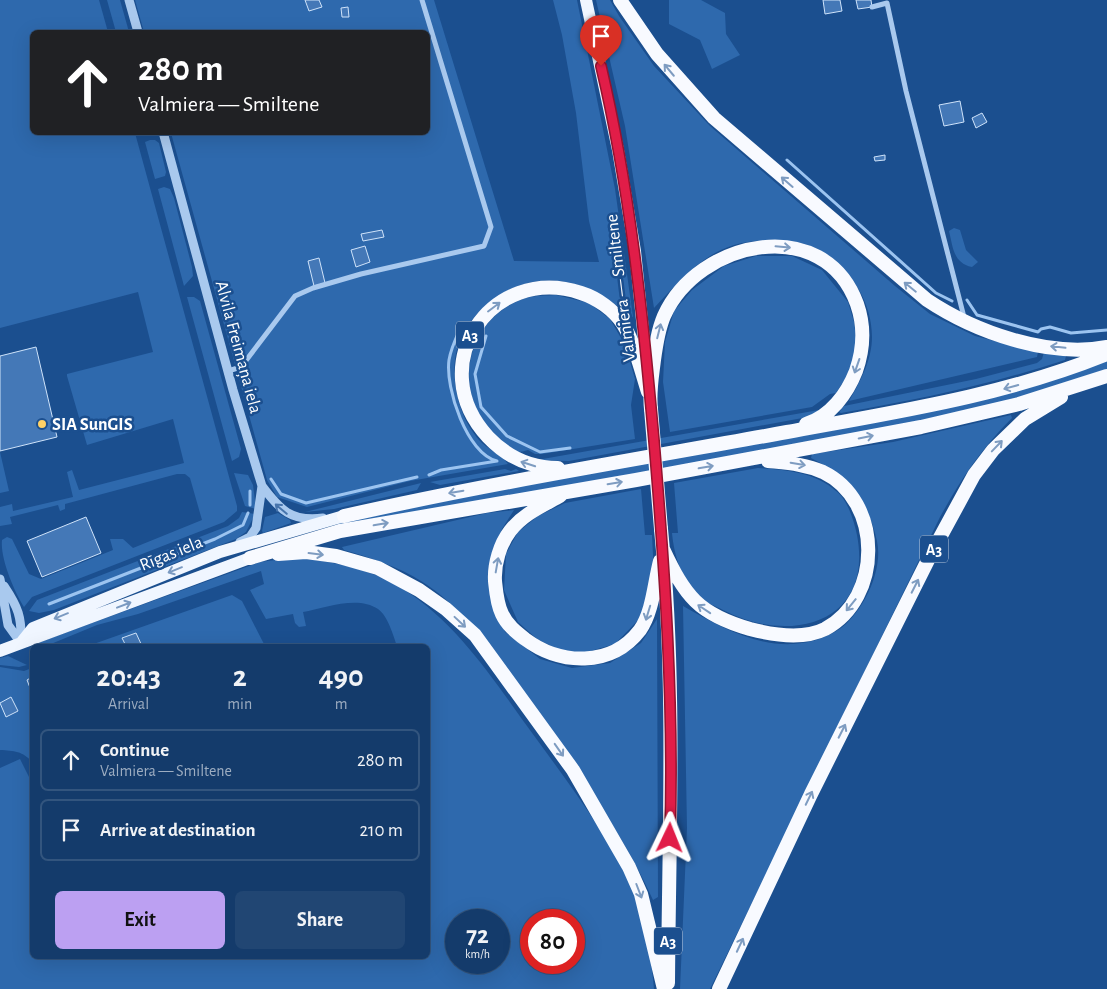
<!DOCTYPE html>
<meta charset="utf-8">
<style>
body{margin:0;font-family:"Alegreya Sans",sans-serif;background:#214673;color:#f1f3f6;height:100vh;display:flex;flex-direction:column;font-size:19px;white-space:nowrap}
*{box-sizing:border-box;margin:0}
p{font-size:16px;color:#9dadc1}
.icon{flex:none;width:28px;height:28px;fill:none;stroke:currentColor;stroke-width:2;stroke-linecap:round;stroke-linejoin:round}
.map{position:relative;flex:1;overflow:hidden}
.details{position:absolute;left:30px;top:644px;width:400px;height:315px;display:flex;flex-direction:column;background:#143b6b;border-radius:8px;box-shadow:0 5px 20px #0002,0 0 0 1px #33557e}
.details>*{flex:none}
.guide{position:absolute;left:30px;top:30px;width:400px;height:105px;border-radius:8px;box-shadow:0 5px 20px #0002,0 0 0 1px #33557e;background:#202124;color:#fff;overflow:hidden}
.speed{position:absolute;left:445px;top:909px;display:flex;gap:10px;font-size:25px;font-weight:700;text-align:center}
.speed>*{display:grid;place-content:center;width:65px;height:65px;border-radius:50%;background:#143b6b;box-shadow:0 5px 20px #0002,0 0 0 1px #33557e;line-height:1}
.speed small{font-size:12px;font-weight:400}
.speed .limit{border:8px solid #d22;background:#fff;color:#111}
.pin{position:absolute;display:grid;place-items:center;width:42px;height:42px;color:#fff;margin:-51px -21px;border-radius:50% 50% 50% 0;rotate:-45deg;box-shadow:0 0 5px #0007}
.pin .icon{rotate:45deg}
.me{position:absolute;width:55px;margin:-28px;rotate:2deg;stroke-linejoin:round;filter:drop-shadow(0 0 4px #0008)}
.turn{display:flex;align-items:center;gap:18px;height:105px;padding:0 25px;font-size:22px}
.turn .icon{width:65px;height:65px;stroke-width:2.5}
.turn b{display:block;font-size:35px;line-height:42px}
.eta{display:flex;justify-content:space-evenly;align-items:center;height:85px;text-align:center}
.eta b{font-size:30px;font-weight:600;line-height:35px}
.cta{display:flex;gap:10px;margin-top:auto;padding:10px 25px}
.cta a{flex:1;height:58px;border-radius:8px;background:#bca0f2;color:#111;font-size:20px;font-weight:600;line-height:58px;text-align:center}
.cta a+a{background:#214673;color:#f1f3f6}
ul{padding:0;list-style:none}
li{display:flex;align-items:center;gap:15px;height:62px;margin:0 10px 8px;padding:0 15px;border:2px solid #33557e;border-radius:8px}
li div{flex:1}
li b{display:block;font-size:19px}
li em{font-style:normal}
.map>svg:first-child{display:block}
</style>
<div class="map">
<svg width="1107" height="989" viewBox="0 0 1107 989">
<rect width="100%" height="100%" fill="#1b4f8f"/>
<path fill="#2e69ad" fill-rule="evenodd" d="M0,0H99L108,32H32V132L135,133L237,506V511L224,522L32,597L24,607C14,591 0,558 2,540L7,537L12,539L29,574L41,579L113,550L110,539H123L133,548L202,520L190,478L185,474H177L65,504V509L60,511L58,505L10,517L12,524L0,526V507L12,504L13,511L73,497L67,472L72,470L79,490L184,463L173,419L87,445L67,376V374L153,352L138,292L0,328Z
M107,0H120L129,32H116Z
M135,0H434L514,261L599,262L589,221L576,113L562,35L553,0H577L615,189L633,317C609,300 591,285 560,281C517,275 471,306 458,346C451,367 455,394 463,414C466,422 473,433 479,440C487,449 501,454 508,464L410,481L307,507L277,497L267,480L171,133L428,132V32H144Z
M596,0H610L619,16L654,66L710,126L895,286L930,314L975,336L1038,352L1037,357L849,401C860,382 872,360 872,337C872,301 850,268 819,250C798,237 757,238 734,245C700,255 677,284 654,308L625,126Z
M669,0H701L725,13L726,34L740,55L712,69L700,40L669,24Z
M150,140H155L159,143L166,172L165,176L155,179L145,142Z
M164,187L170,189L174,198L192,267L193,276L184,286L158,189Z
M954,228L960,230L966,250L978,262L972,267C953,263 953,247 949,231Z
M756,256H792L822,270L848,302L854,322L857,347L849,373L836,393L830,394L812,407L670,432L663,382L665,342L674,311L692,290L724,266Z
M556,295L589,303L610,319L625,345L635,379L631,405L635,439L542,454H535L528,450C514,455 508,450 498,440C451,397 462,319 526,298C535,295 547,296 556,295Z
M187,297H194L200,301L241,449L239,457L232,461Z
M1044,352L1066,356L1065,360C992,384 917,400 841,413L839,412L844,406L976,379L1037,363L1042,359Z
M1107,359V369L1002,403L939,417L815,442L337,526L338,523L466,496L675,458Z
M819,410L808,417L569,461L537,460Z
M1011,415L1012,418C981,449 961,479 940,517L710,989H680L687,828L683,606C717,625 753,646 793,644C811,643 833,636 846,624C866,605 883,569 877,541C869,503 846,475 811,458L812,454L893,442Z
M0,452L9,491L0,493Z
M758,468C786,470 814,472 836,491C848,500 854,521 857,535C874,624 789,645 723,610C716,606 706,603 700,598C682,582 674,555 672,533H678L674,483Z
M505,469L511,471L516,469L519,471L440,485L430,482Z
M234,473L248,475L253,485L256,509L245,506Z
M421,483L417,490L334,509L305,512Z
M641,489L645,535H652L654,576L644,614L615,644L587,652H564L537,639L518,622L504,590L506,554L518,532L538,516L565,503Z
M514,510L502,529L490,561V594L505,632L540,659L572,668L610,663L641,643L657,619L658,897L653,900C623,833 579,775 537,715C503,667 472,613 421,581C400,567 368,557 344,550L342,547L487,513Z
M242,512L255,514L246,532L236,539L54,610L39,613L29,611L37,600L228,526L239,518Z
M278,513L290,520L291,523L263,533L262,531L265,517Z
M291,558C328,560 370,568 403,589C460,625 496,684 535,737C573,789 612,841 638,900C645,914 653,972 654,989H0V768L20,759L32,783V956H428V646H397C393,635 388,616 378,609C358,595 324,608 303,612L306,626L299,627L295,623L293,614L266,619L250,590L264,584L261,571L138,614L97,625L46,646H36L37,643L260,562ZM456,920H499V962H456ZM531,920H574V962H531Z
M232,595L242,601L265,646H88Z
M8,656L27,665L19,667L0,665V658Z
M0,667L24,671L32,668V762C23,751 14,751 0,750Z"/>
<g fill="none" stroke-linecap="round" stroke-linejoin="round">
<path stroke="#9cc4f0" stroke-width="3" d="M787,160L936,293L952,301
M967,300L977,315L1038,332L1041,329L1050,327L1071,333L1107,330
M486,336L475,374L481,407L507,436L540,452L570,448
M429,475L441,470L497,461C467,454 445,388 449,360C451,348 456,338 461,327
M271,479L281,494L306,503L417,477
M250,505V491
M49,604L215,539L243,525L248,513"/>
</g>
<path fill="#4478b7" stroke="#cfe3fa" d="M305,0H319L322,7L309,11Z
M823,0H840L842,11L825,14Z
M856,0H871L872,7L858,9Z
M348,7L349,17H342L341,8Z
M960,101L964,122L944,126L939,105Z
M982,113L987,122L976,128L972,118Z
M885,155V160L875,161L874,157Z
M382,230L384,237L363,241L361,234Z
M365,246L370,262L356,267L351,250Z
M319,258L325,283L314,286L308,261Z
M36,347L57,437L0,451V356Z
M86,517L101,553L42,577L27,541Z
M136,633L142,646H126L122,638Z
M32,677V693L27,680Z
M11,697L18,711L6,717L0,703Z"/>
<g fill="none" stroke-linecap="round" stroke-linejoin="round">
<path stroke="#a9c9ee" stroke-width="5" d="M872,7L887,3L906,91L964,317
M228,371L241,367L295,296L313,288L361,274L484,246L491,227L422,0"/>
<path stroke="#a9c9ee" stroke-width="9" d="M129,0L138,32
M163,132L233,390L262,486L256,528L250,537L240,542
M262,486C280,510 291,522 323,518
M0,579L8,625L21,643
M4,586C18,607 22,617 21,643"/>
<path stroke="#f0f6ff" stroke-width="12" d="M586,0L618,150L635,251L648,379
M21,643L33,628L220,552L344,516
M0,651L250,558"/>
<path stroke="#f8faff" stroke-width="14" d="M620,0L657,54L714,118L927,300C975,332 1048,358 1107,347
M651,409C649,392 652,377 654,360C656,345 658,330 664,316C698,240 824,213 857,304C865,327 864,348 856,371C847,394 830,417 806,424
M558,468C530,468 508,458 488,437C422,366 491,263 581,293C597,298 614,310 623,324C635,344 641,370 648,392
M560,496C542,506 523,514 510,531C500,544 494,564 495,581C496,591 497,604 502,614C507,625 516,632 525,639C560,665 611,668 640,630C653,611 654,584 660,561
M344,516C490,483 639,459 787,432C895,412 1004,396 1107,354
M661,529C676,680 669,831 668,983
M663,549C685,596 698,614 750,629C773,635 803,640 825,629C883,598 883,501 823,472C805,464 787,463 768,461
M278,554L306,552L336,556L378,568L419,590L446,609L475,635L573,770L629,867L641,894L664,989
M250,558L340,531L636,480L921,427L1019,404L1107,376
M719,989L811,794L930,556L974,475L993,450L1025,419L1061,397"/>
<path stroke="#f8faff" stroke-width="14" d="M651,409L661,529"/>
</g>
<defs><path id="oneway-shaft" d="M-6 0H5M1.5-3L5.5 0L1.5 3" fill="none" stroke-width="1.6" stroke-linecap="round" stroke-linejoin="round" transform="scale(1.25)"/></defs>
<g stroke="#7e9cc1">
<use href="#oneway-shaft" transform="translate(669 70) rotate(-130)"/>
<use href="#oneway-shaft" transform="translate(787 182) rotate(-139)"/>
<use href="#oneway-shaft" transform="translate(783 247) rotate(5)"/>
<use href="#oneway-shaft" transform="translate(910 287) rotate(-141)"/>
<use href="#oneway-shaft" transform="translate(494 307) rotate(-37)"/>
<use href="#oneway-shaft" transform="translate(659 331) rotate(-76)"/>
<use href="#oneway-shaft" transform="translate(1058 347) rotate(-174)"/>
<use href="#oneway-shaft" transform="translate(857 366) rotate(109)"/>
<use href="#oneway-shaft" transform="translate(1011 387) rotate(165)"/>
<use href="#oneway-shaft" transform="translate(866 437) rotate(-11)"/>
<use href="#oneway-shaft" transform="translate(997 446) rotate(-46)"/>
<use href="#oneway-shaft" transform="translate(528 464) rotate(-162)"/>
<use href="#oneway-shaft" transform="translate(798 464) rotate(10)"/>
<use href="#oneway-shaft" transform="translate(706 467) rotate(-10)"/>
<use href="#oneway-shaft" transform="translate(615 483) rotate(-9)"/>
<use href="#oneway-shaft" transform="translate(456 492) rotate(170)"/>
<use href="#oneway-shaft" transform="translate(381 524) rotate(-10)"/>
<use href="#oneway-shaft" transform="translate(316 554) rotate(7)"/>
<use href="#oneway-shaft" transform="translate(497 565) rotate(-80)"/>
<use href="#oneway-shaft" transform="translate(915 586) rotate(-63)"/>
<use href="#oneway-shaft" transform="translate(851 605) rotate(129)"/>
<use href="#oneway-shaft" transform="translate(704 609) rotate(-146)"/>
<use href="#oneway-shaft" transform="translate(648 613) rotate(107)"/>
<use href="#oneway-shaft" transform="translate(460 622) rotate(43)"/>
<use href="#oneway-shaft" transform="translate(842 731) rotate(-63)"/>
<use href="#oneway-shaft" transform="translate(559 750) rotate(55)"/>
<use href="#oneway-shaft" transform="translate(809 798) rotate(-64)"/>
<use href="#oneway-shaft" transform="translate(639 891) rotate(69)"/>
<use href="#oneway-shaft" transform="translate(740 945) rotate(-65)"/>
</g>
<use stroke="#4674ac" href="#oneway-shaft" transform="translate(281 509) rotate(-140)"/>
<g stroke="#7b9ac1">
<use href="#oneway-shaft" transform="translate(175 570) rotate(158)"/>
<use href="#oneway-shaft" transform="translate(124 605) rotate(-21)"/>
<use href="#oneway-shaft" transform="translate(61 616) rotate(158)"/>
</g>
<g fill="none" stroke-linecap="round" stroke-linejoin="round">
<defs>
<path id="route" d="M601,66C630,189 643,315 654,441C665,573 674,705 670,838"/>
</defs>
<use href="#route" stroke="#92132f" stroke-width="12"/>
<use href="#route" stroke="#e11d48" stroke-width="9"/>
</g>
<circle fill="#ffd166" stroke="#1b4f8f" stroke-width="2" cx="42" cy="424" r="5"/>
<g text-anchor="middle" stroke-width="5" stroke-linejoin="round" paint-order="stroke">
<g fill="#1b4f8f" stroke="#bbcadd" stroke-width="1">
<rect x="456" y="321.5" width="28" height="27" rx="4"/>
<rect x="920" y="535.5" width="28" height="27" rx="4"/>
<rect x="654" y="927.5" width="28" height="27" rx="4"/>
</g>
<g font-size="16" font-weight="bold" fill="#fff">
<text x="470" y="341">A3</text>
<text x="934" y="555">A3</text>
<text x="668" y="947">A3</text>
</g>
<g font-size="18" fill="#fff" stroke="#1b4f8f">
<text transform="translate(620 288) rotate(-97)" y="6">Valmiera — Smiltene</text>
<text transform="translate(239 347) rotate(75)" y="6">Alvila Freimaņa iela</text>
<text transform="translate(171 553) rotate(-22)" y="6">Rīgas iela</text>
</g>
<g font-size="18" font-weight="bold" fill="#fff" stroke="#1b4f8f" text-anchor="start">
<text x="52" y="430">SIA SunGIS</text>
</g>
</g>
</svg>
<div class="speed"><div>72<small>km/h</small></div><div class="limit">80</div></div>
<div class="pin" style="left:601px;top:66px;background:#d93025"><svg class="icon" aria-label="arrive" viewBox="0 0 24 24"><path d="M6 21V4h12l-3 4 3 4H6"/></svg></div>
<svg class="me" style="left:670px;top:838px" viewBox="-20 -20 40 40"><path d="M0-17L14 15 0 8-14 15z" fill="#e11d48" stroke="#fff" stroke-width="4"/></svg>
<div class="guide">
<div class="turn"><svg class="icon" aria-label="ahead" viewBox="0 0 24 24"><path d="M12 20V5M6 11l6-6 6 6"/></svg><div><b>280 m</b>Valmiera — Smiltene</div></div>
</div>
<section class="details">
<div class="eta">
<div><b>20:43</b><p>Arrival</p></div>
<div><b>2</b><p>min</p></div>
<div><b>490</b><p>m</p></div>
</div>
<ul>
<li><svg class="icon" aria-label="ahead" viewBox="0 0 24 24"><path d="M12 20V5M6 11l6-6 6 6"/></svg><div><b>Continue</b><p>Valmiera — Smiltene</p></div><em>280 m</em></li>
<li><svg class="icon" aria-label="arrive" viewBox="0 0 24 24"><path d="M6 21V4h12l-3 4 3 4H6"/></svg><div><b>Arrive at destination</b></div><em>210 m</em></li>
</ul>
<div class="cta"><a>Exit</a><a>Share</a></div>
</section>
</div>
